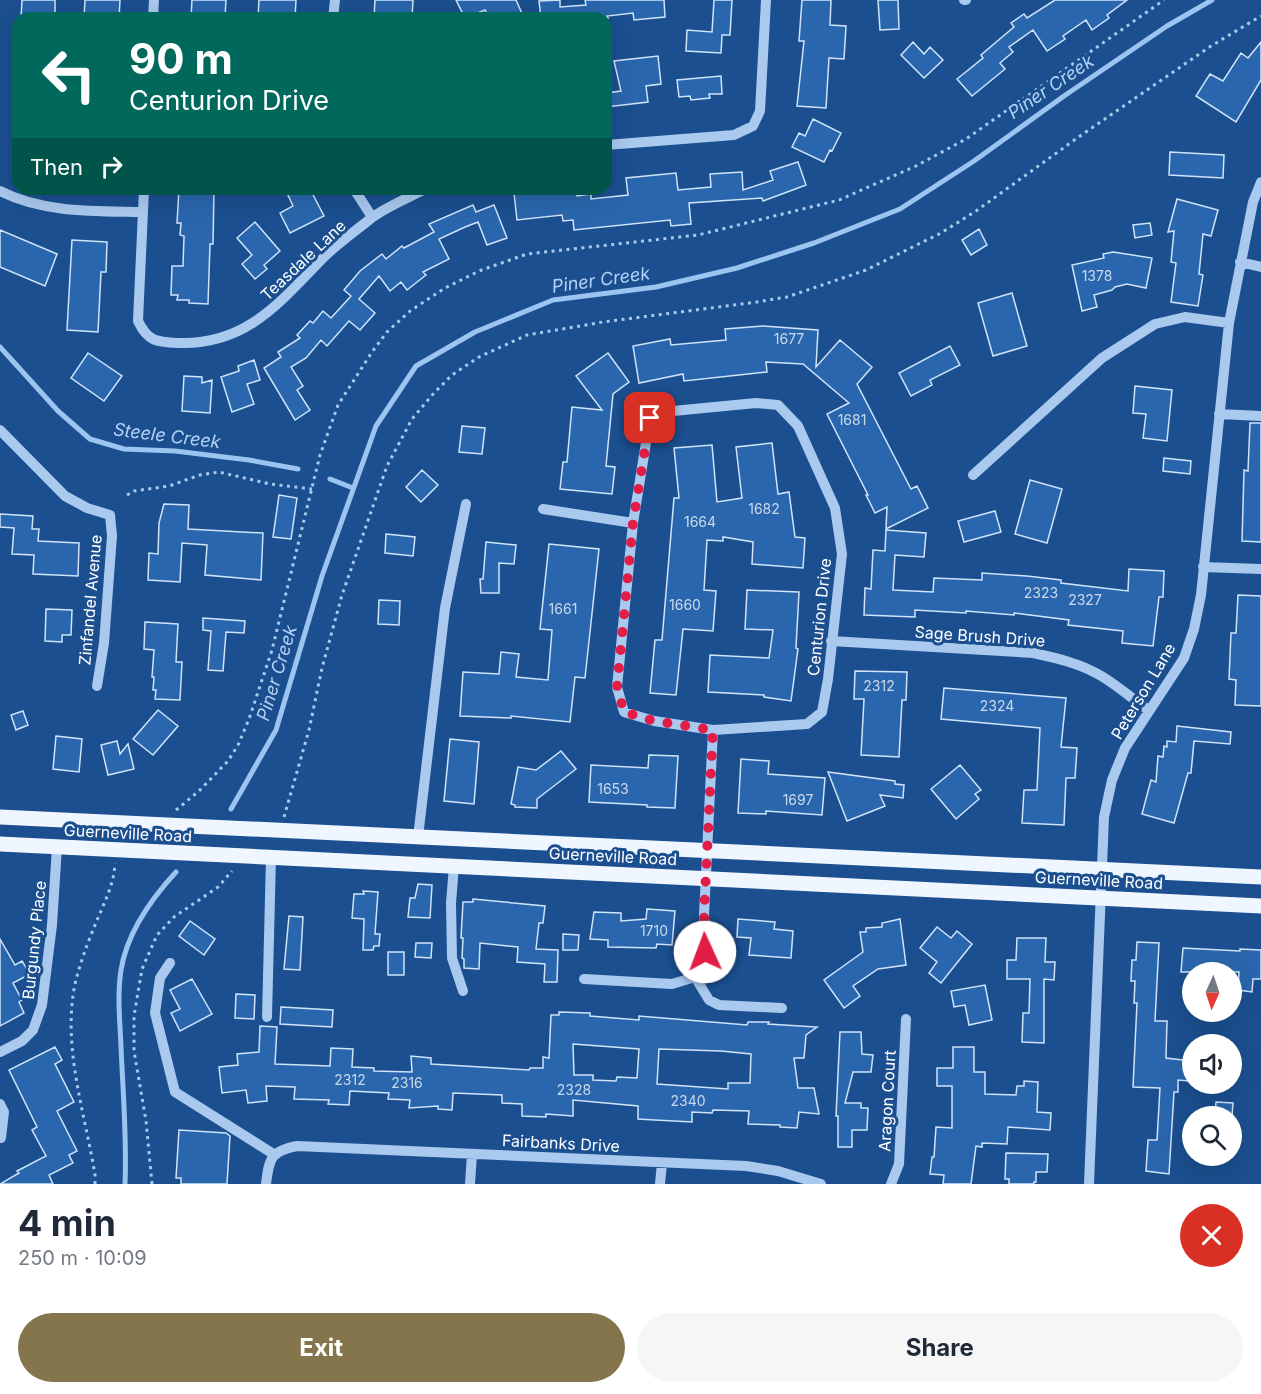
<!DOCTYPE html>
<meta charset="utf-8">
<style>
body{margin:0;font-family:Inter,sans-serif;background:#f6f6f7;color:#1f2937;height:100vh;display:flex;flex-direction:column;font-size:22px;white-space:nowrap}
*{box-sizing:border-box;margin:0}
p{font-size:20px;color:#747a83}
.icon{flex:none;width:33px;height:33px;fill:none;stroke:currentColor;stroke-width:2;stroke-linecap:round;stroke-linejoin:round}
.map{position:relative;height:1184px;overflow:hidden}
.side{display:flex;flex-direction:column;background:#fff;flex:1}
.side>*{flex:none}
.guide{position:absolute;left:12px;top:12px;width:600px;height:183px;border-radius:18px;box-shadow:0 6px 24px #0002;background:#00695c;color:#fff;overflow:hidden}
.needle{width:39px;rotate:183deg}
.fabs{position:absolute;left:1182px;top:962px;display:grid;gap:12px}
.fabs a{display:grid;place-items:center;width:60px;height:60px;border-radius:50%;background:#fff;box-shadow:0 6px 24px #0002;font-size:30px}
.pin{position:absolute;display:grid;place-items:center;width:51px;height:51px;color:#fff;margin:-26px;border-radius:12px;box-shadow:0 3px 9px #0006}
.me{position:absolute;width:66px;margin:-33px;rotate:358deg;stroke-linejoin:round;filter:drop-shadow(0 0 4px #0008)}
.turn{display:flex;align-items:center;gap:21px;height:126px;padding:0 18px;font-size:27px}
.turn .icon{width:78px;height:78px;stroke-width:2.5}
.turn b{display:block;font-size:42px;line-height:51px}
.then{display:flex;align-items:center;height:57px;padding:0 18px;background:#0003;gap:12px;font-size:22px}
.round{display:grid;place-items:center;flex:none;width:63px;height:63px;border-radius:32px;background:#f6f6f7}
.overview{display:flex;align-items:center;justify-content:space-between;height:102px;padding:0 18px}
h1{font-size:36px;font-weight:700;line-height:45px}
.cta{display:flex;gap:12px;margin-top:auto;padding:12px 18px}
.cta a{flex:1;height:69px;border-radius:36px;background:#84754c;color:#fff;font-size:24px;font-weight:700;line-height:69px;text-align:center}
.cta a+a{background:#f6f6f7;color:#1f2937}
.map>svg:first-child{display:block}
</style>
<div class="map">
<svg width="1261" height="1184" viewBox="0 0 1261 1184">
<rect width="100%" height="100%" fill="#1b4f8f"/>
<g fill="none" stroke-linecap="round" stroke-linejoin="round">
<path stroke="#9cc4f0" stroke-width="5" d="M0,347L58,411L90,439L124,449L175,451L249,460L298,469
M330,479L353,488
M231,809L276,730L322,576L376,426L416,366L475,332L553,300L656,287L737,268L814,243L900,209L974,161L1064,96L1167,26L1212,0
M125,1184C127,1139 123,1093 121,1047C120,1021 117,996 121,970C127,933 152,898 176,872"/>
</g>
<path fill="#2a66ad" stroke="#cfe3fa" stroke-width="1.5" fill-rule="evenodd" d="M22,0H55V18H21Z
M85,0H120L119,18H84Z
M192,0H226L225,18H191Z
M259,0H296L295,18H258Z
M375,0H413L412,18H374Z
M456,0H516L524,18H489L485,10L465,18Z
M560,0V7L586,5L585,0H664L665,17L634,20L633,13L607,16L608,18H541L539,1Z
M714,0H732L730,35H722L721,53L686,51L687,30L712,32Z
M802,0H831L830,25L846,26L844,59L829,58L826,108L797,106L804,41H799Z
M878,0H898L899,29L880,30Z
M1055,0H1127L1107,15L1109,18L1092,30L1086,20L1063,36L1065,39L1047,51L1033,30L1009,47L1013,52L1000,63L1005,69L972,96L957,79L983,58L981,55L1014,27L1011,23L1024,14L1027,18Z
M913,42L924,54L930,47L943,60L924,78L901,55Z
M1261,42V80L1236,122L1196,96L1210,74L1223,81L1241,53L1248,58Z
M658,56L661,84L646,86L648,102L606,107V93L621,91L614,61Z
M721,76L722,94H709L710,98L691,100L690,96L679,97L677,80Z
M813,119L841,133L832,151L830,150L824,162L792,147L799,133L805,136Z
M1170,152L1224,155L1223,178L1169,175Z
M798,162L806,185L763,201L762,198L689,203L691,224L671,226L670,220L574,230L573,220L563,221L562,215L517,220L514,193L546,189H576L577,196L591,194V199L628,195L626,178L676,173L678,190L711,187L710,174L742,172L743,190L773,180L770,171Z
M179,189H214L213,244H210L208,304L189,303V300H177L178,295H171L172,266H183L184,236L180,235L181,223H177Z
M294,189H310L324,216L290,233L280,213L293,206L287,193Z
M1177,199L1218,210L1211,236L1203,234L1199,274L1203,275L1198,306L1171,302L1176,263L1171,262L1174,231L1168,232Z
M473,205L476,212L494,205L507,238L487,245L478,222L465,227L439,239L449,259L423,272L426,275L407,290L401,282L390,291L379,276L359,299L375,313L360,330L349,321L327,346L321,340L306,358L291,367L303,386L297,390L310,410L295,420L264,368L281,357L278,352L300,338L297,335L310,321L313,323L323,311L331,318L351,296L344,290L360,271L382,254L386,259L402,246L404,248L434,232L429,224Z
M255,222L280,251L264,265L267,269L255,279L242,264L252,255L237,238Z
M1150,223L1152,235L1135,238L1133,225Z
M979,229L987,245L971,255L962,240Z
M0,230L57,254L45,286L0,267Z
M72,240L107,242L106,272H101L98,332L67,330Z
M1113,252L1152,258L1146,288L1127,284L1115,287L1112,290L1094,295L1097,307L1082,311L1072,265L1104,258L1103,254Z
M1012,293L1027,346L993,356L978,303Z
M763,326L818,330L816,367L840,340L872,367L857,384L911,489L917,486L928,508L886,529L887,507L875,513L866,495H868L827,414L849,403L803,364L766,362L767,372L684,381L683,374L639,383L633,346L670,339L671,345L726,340L725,329Z
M950,346L960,365L930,380L932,385L911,396L899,373Z
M88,353L122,376L104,401L71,378Z
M608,353L629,382L613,394L606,466L615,467L612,494L560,489L563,462H567L572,407L602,410L576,376Z
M254,360L260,380L247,384L254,404L232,412L221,377L239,371L238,366Z
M184,376L202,377V383L212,380L210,413L182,411Z
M1135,386L1172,390L1167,441L1143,438L1146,414L1133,413Z
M1250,423H1261V542L1242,541L1244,470L1248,471Z
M462,426L485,428L482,454L459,452Z
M772,443L778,494L789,492L795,537L805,538L803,568L752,564L753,542L723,537V541L707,540L704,590L716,591L713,631L683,629L676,695L650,693L655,640H662L674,498H679L674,448L712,445L717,502L742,498L736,447Z
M1164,458L1191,461L1190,474L1163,471Z
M422,470L438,485L421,502L406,487Z
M1030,480L1062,489L1047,543L1015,534Z
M279,495L297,498L291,539L273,537Z
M164,504L189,505L188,529L263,533L261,580L205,575L207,545L182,543L180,582L148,580L149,553L158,554L159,523Z
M995,511L1001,532L964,542L958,521Z
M0,514L33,516L32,529H39L38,541L79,543L78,576L33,574L34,555L12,554L14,528L0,527Z
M886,530L926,533L924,557L895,555L893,590L933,592L934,578L982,580V573L1027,576L1061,580V583L1128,591L1129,569L1164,571L1163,597H1159L1153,646L1122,643L1123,631L1068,625L1069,620L1014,613V615L966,611V613L915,610V617L864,615L865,588L871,589L873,550L885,551Z
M386,534L415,537L413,556L385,553Z
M486,542L516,545L514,564L499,563V593H481L480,579H483Z
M549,544L599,549L585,678L575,677L570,722L511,716V718L460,716L463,672L499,674L501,652L519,654L516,677L548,680L552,630L540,629Z
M747,590L799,592L796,648L798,649L791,701L764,697V695L708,692L710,655L769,658L773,630L745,629Z
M1238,595L1261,596V706L1235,705L1236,680L1229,679L1231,633H1236Z
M379,600L400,601L399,625L378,624Z
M46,609L72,610L71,635H62V642L45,641Z
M203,618L245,621L244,633L226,632L223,671L208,670L211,631L203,630Z
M145,622L178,624L176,662H182L180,700L155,699L156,690H153L154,677H152L154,650L144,649Z
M855,671L907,672L906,700H902L899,757L861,755L864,699H854Z
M944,688L1066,698L1061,747L1077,748L1075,778H1066L1064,825L1022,823L1024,790H1037L1040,728L941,719Z
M158,710L178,726L153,755L133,739Z
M23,711L28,725L16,730L11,715Z
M1177,726L1231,732L1230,744L1194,741L1191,773H1188L1174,823L1142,814L1151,780L1156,782L1158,756L1163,757L1164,746L1167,747V741L1176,742Z
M56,736L82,739L79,772L53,769Z
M450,739L479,742L474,804L444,801Z
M117,741L120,754L128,744L134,769L108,775L101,745Z
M561,751L576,769L537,799V808L515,807V805L511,804L518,767L536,770Z
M649,755L678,756L675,808L647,807V805L589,802L591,765L648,768Z
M741,759L769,761L768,774L825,778L822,815L766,811V814L738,813Z
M960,765L981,790L975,794L979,799L956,819L931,789Z
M828,772L895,781V784L904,785L903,798L880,795L885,806L847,821Z
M418,884L432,885L430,918L408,917L410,898H415Z
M363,891L378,892L375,934H380L379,946H374L373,950H363L364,919L352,918L354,894H364Z
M473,899L545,906L543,923H539L536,949L558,950L557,982H544L545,964L517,962L518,947L480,943L479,969L464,968V959L462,958L463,938H461L463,902H473Z
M647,909L675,911L672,945L657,944L656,948L608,947V940L590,939L594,912L621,913V921L646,919Z
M289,916L303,917L300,970L284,969Z
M738,919L775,922L774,929L793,931L791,958L749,955L751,938L737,937Z
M900,919L906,965L878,969L853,986L860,996L844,1008L824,980L863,952L860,932H866V928L882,927V923Z
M190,921L215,939L204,955L179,936Z
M937,927L951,938L957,931L972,944L941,983L929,973L937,962L920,948Z
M563,934L579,935L578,950H563Z
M1017,938H1046L1045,962H1055L1054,980L1044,979V1043L1022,1042L1023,1013H1029L1030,979H1007V960H1016Z
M0,939L15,965L22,961L30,974L13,983L22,1000L19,1002L24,1013L0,1026Z
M1137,942L1159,943L1155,1021H1167L1166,1058L1191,1061L1189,1081L1178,1080V1092H1174L1169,1174L1146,1171L1148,1140H1157L1160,1088L1133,1087L1137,1003H1134L1135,981H1131L1132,960H1136Z
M416,943H432L431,958L415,957Z
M1183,948L1240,951V949L1261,950V979H1253L1252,992L1238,990L1239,972H1181Z
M388,952H404V975H388Z
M192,979L212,1014L180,1031L171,1013L180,1009L170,990Z
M985,985L992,1020L969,1025L965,1005L954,1007L951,991Z
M236,994L255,995L254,1019L235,1018Z
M281,1007L333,1010L332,1027L280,1024Z
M559,1012L590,1013V1016L639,1020V1016L747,1025L748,1022H769L768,1024L817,1027L806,1035L804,1058H794L798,1088H814L819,1114L799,1112L797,1128L780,1127V1125L748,1124L749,1111L713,1110L712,1113L692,1112V1122L655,1120L638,1119V1106L573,1100V1116L546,1114V1117L522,1116V1104L502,1103V1095L453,1093L452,1110L438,1109V1106L409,1108L410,1100L388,1099L389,1093L350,1091L349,1105L328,1104L329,1100L294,1099L295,1087L266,1086L267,1101L248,1103L246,1090L222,1093L219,1067L238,1065L237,1054L259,1052L260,1026L277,1027L275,1064L330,1066L331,1048L353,1049L352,1067L374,1068V1071L412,1072L411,1056L431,1058V1064L529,1070L530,1068H543V1057L549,1058L551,1015H559ZM573,1044L639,1049L637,1078L617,1077L616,1081L593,1080V1075H574ZM659,1049L721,1051L751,1054L750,1083H728V1089L657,1084Z
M840,1032H861L862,1054L873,1055L871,1072H853L845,1103H861V1108H868L867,1130H852V1147H838V1116H836Z
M55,1047L62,1060L55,1064L74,1102L57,1111L77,1151L69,1155L73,1163L49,1175L53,1184H0L19,1173L17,1171L46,1156L32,1130L37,1127L9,1070Z
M953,1047H974V1072H985V1094L1016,1095L1017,1086H1024V1081L1038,1082L1037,1112L1051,1113L1050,1130L1008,1127L1007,1144L982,1143V1147L976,1146L971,1184H943L944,1175L930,1174L932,1157H934L936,1127L952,1128V1086H937V1068H953Z
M1216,1102L1233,1103L1232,1116H1215Z
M179,1130L226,1133L230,1136L227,1184H181V1178H176Z
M1006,1153L1048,1154L1047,1172H1036V1182H1034V1184H1009V1179H1005Z"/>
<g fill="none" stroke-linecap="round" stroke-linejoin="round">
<path stroke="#a9c9ee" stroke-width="3" stroke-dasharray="3 4.5" stroke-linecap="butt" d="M127,495L134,491L169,486L200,475L219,472L270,484L312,489
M176,810L199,791L228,761L238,745L249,719L272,650L320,455L338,405L372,352L387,332L410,311L445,288L479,271L527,254L698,235L839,200L916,166L966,139L1164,0
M284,817L309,730L322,668L342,595L387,466L412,419L434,393L452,375L479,357L527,335L603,322L757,302L787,297L866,270L941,233L976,211L1080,136L1211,46L1261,16
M95,1184V1175C85,1113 62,1047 75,984C81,959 91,934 101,911C108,894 114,882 115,863
M152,1184L146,1121L134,1051V1016L142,969L157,935L174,917L218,887L232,871"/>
<path stroke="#a9c9ee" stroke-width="10" d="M964,0H966
M153,18L154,0
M333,18L335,0
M606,145L734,135L753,126L760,111L766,0
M144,189L138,321C148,342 157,342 179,343C247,345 280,302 323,258C337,244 354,232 369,220C385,207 407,199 425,189
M354,189L372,217
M0,191C42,213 96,211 142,212
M1240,262L1261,267
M756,403L778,405L798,426L835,508L842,554L828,679L822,712L807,724L713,730L654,721L624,712L617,687L633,523L650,418L673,411Z
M1219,414L1261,416
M0,430L65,496L87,508L110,515L112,536L104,643L97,686
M973,475L1102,358L1155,324L1185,317L1229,323
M543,509L633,523
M1203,567L1261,569
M831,641L1033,653C1057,658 1082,664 1103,677C1119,687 1133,699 1148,710
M418,837L445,608L466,504
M454,866L451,903L452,958L463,991
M170,963L160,978L155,1013L175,1092L275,1155
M695,977L709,1000L719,1005L782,1008
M584,979L672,984L695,977L705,952L704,915L713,730
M267,1017L271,857
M0,1052L22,1041L33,1030L42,1005L52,925L57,847
M0,1104L4,1112L1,1138
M266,1184C269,1158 271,1151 297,1146L746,1166L778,1171L821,1184
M470,1184L472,1154
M660,1184L662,1163
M891,1184L899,1164L906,1019
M1089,1184L1104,817L1112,780L1125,748L1184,658L1194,629L1201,595L1229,323L1253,202L1261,182"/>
<path stroke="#f0f6ff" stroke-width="15" d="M0,817L1261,877
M0,844L1261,906"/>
</g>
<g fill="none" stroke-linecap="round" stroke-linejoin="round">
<path stroke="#e11d48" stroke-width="10" stroke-dasharray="0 18" d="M650,418L633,523L617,687L624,712L654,721L713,730L704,915L705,952"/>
</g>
<g text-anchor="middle" stroke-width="6" stroke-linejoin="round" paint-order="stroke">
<g font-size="14" fill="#cad9ea">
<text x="1097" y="281">1378</text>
<text x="789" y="344">1677</text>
<text x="852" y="425">1681</text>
<text x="764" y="514">1682</text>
<text x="700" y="527">1664</text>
<text x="1041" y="598">2323</text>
<text x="1085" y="605">2327</text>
<text x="685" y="610">1660</text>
<text x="563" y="614">1661</text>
<text x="879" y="691">2312</text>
<text x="997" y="711">2324</text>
<text x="613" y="794">1653</text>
<text x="798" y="805">1697</text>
<text x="654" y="936">1710</text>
<text x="350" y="1085">2312</text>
<text x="407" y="1088">2316</text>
<text x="574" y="1095">2328</text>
<text x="688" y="1106">2340</text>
</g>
<g font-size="16" fill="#fff" stroke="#1b4f8f">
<text transform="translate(303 260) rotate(-43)" y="6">Teasdale Lane</text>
<text transform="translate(90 600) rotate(-85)" y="6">Zinfandel Avenue</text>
<text transform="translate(819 617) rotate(-84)" y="6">Centurion Drive</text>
<text transform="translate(980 636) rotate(4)" y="6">Sage Brush Drive</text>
<text transform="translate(1143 691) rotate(-59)" y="6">Peterson Lane</text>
<text transform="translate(128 833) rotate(3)" y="6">Guerneville Road</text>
<text transform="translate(613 856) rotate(3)" y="6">Guerneville Road</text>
<text transform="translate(1099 880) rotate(3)" y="6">Guerneville Road</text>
<text transform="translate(34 940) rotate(-84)" y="6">Burgundy Place</text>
<text transform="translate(887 1101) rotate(-87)" y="6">Aragon Court</text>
<text transform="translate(561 1143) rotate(3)" y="6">Fairbanks Drive</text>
</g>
<g font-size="18" font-style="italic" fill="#b5d3f5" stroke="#1b4f8f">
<text transform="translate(1051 87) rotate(-34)" y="6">Piner Creek</text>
<text transform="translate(601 280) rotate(-8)" y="6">Piner Creek</text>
<text transform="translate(167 436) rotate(7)" y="6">Steele Creek</text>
<text transform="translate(277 673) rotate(-73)" y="6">Piner Creek</text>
</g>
</g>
</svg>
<div class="fabs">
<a><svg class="needle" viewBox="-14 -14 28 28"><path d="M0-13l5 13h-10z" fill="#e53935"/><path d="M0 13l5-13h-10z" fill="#747a83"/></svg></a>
<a><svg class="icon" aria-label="sound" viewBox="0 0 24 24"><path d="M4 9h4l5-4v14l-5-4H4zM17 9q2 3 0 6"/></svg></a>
<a><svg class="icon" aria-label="search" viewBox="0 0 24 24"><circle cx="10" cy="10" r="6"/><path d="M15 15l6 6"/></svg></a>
</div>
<div class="pin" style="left:650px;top:418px;background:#d93025"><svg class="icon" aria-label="arrive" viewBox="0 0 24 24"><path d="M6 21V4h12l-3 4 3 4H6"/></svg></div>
<svg class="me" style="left:705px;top:952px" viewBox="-20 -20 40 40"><circle r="19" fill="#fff"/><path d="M0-13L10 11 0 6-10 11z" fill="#e11d48"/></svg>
<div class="guide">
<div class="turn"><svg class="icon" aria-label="left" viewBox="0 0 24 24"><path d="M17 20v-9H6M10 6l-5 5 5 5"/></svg><div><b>90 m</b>Centurion Drive</div></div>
<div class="then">Then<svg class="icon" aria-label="right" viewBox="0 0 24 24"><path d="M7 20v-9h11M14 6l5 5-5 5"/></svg></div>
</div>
</div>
<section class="side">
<div class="overview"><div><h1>4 min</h1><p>250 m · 10:09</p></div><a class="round" style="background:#d93025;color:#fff"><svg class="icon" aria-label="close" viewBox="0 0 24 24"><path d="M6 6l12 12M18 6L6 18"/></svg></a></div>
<div class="cta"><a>Exit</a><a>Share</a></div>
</section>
